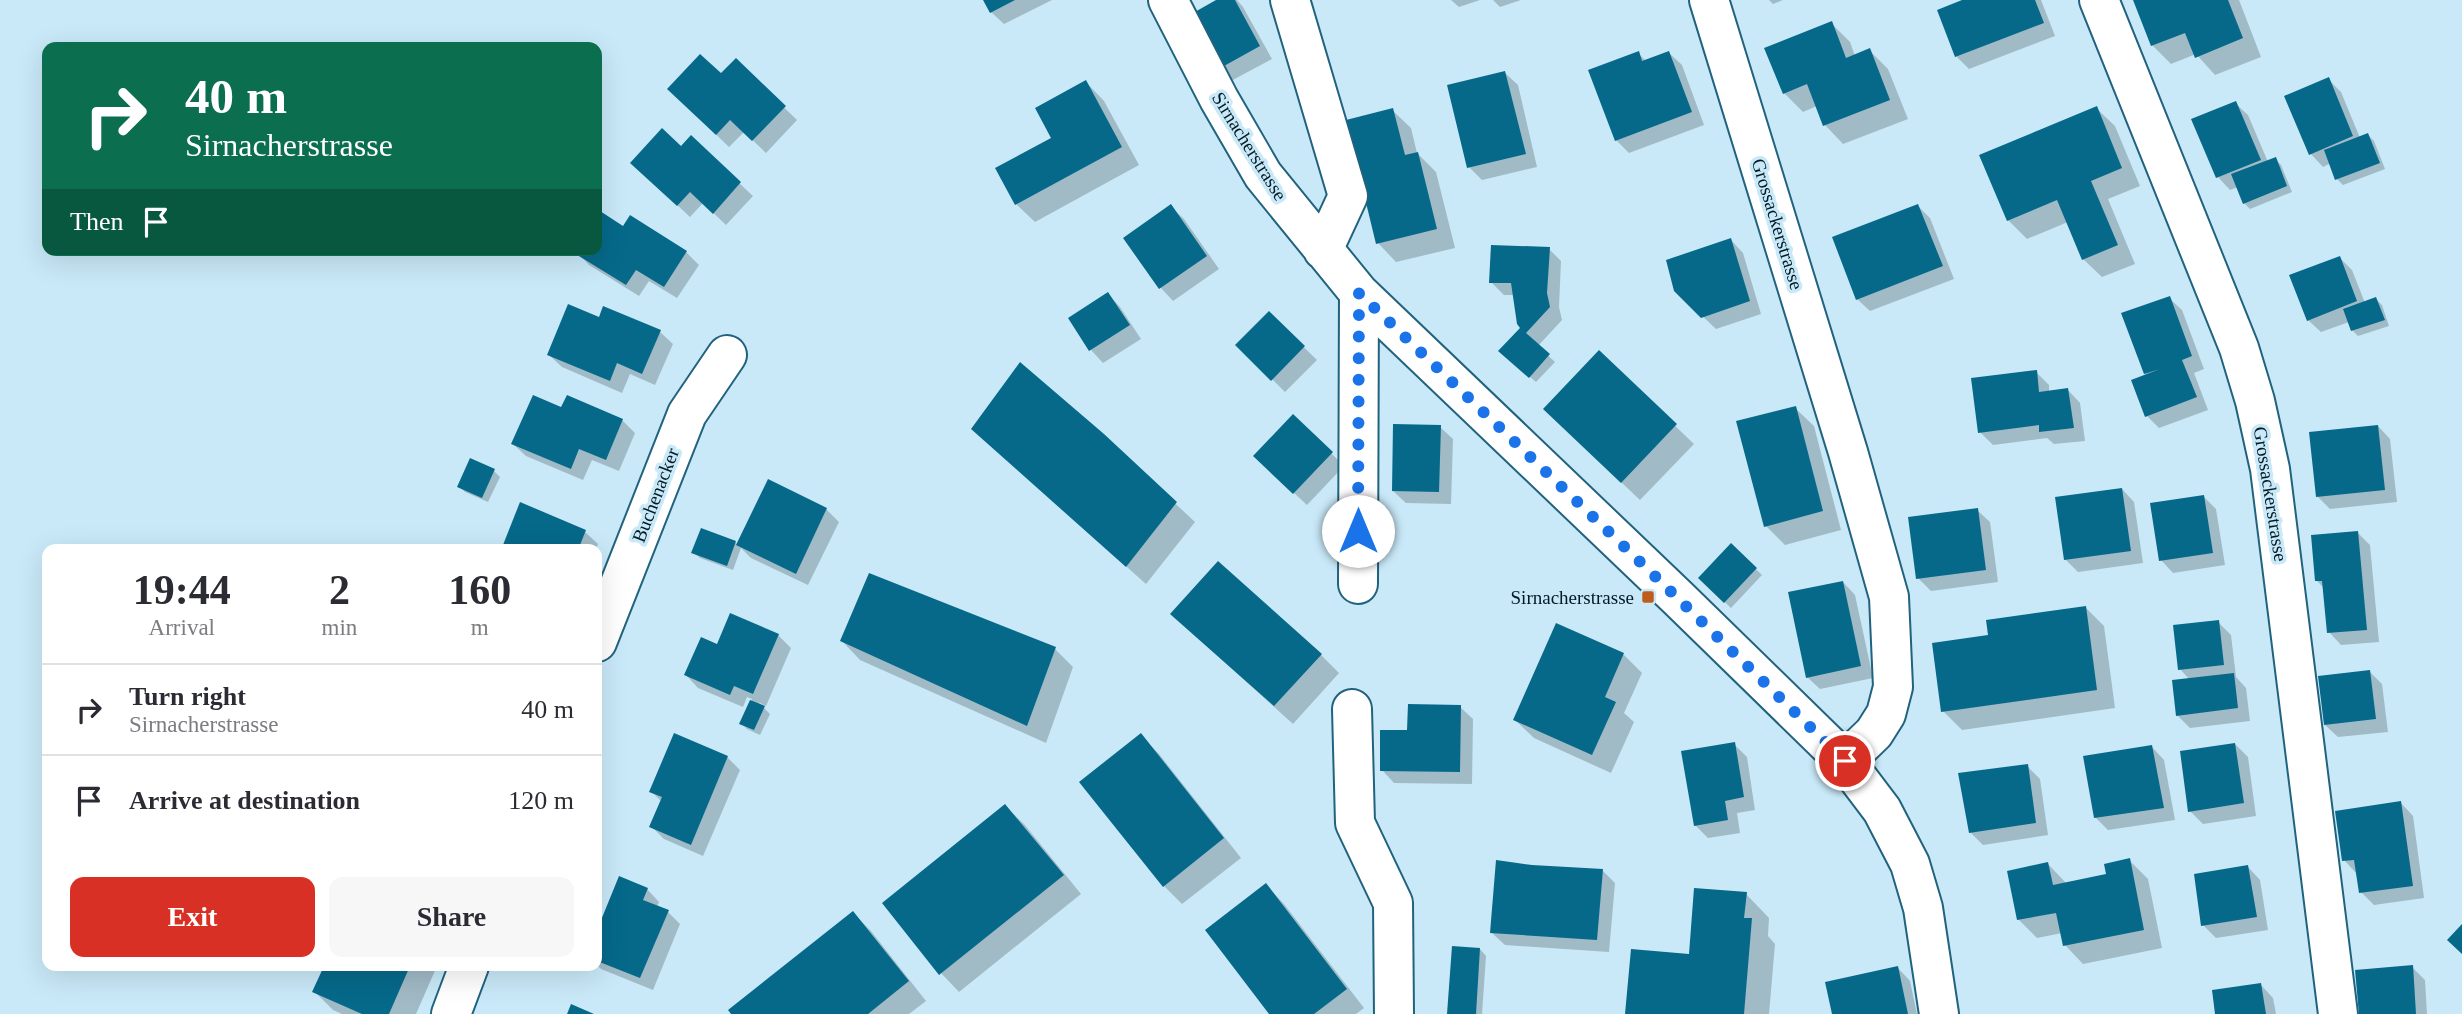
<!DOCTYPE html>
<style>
body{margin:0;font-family:"Times New Roman",serif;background:#f7f7f7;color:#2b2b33;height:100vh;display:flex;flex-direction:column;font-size:26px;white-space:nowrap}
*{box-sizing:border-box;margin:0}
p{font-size:23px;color:#7c7c81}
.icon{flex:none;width:38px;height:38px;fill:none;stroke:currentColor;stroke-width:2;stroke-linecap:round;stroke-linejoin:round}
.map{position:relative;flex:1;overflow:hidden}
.sheet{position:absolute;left:42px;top:544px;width:560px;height:427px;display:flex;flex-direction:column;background:#fff;border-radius:14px;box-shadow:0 7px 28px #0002}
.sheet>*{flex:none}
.guide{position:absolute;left:42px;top:42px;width:560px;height:214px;border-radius:14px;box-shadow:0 7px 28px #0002;background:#0b6e4f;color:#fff;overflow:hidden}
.pin{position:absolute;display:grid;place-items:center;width:60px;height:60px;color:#fff;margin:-30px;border:4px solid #fff;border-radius:50%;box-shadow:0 2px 7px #0007}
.me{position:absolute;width:77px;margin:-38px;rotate:0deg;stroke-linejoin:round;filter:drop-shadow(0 0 5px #0008)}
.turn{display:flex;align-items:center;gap:24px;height:147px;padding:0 28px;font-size:32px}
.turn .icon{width:91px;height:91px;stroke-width:2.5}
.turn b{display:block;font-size:49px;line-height:60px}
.then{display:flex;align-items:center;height:66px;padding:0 28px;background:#0003;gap:14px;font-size:26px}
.eta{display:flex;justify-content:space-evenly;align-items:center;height:119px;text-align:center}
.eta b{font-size:42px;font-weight:800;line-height:49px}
.button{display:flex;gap:14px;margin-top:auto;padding:14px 28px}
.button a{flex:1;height:80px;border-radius:14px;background:#d93025;color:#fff;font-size:28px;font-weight:800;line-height:80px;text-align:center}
.button a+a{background:#f7f7f7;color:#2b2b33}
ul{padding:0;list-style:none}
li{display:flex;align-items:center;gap:21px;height:91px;padding:0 28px;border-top:2px solid #e1e1e2}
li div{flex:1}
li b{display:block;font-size:26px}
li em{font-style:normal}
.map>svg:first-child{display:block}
</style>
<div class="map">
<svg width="2462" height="1014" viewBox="0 0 2462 1014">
<rect width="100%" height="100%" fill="#c9e9f8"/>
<path fill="#0003" d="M985,0H1052L1004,24L991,12Z
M1219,0H1237L1243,7L1272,59L1229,82L1216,70Z
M1451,0H1480L1459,7Z
M1493,0H1521L1500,7Z
M1769,0H1783L1773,4Z
M1967,0H2041L2055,36L1969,69L1956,56Z
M2135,0H2239L2261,57L2215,75L2196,54L2171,64L2152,45Z
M1831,23L1850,42L1855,56L1869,50L1888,69L1908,119L1843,144L1825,125L1817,106L1803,112L1784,93Z
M1638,53L1646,61L1669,53L1682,65L1704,125L1629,153L1616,140Z
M736,61L797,120L766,153L744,132L729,147L669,89L721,76Z
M1505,73L1518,85L1537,167L1482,180L1469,167Z
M2328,79L2341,92L2360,138L2368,135L2374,141L2385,169L2343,185L2337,179L2331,163L2323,167L2311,154Z
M1086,82L1104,101L1139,165L1035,222L1016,204Z
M2235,103L2248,115L2268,162L2275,159L2281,165L2292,192L2250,209L2244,203L2238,187L2230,190L2218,177Z
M2096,108L2115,126L2140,186L2108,199L2135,264L2102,277L2083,259L2068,222L2027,239L2008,220Z
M1392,110L1411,128L1417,153L1436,172L1455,248L1396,262L1378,243Z
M691,138L753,196L726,225L703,203L690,217L645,175L681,149Z
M1918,206L1930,218L1954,279L1870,311L1857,299Z
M1171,207L1184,219L1219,269L1173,301L1161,288L1126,238Z
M601,214L623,228L686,252L699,265L677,298L649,281L639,296L589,265L577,252L597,250V220Z
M1731,240L1743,253L1761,314L1716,329L1676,291Z
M1549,249L1561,261L1559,307L1562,320L1538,346L1555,362L1536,382L1507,357L1522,328L1514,295H1504L1491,282Z
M2340,258L2352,270L2365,303L2376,299L2382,305L2389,326L2358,336L2352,330L2349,322L2321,332L2308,320Z
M1108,294L1120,307L1141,339L1103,363L1091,350L1070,318Z
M2169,298L2182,310L2204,369L2194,373L2208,410L2159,428L2147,416L2146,376L2124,314Z
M1269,313L1317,360L1285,392L1238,345Z
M600,319L660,332L673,344L655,385L630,374L622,393L562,367L549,355Z
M1599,353L1694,444L1640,500L1564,428Z
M2036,372L2049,385V392L2068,390L2080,403L2085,441L2054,444L2047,438L1993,445L1980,432Z
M1795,408L1814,426L1841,530L1785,545L1766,526Z
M562,410L622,420L635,433L619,471L592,460L583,480L526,456L513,444Z
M2378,426L2390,439L2397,502L2330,509L2318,497Z
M1440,427L1453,439L1451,504L1406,503L1393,491Z
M1103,436L1195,522L1146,584L992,447Z
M1331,453L1344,466L1307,505L1268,469Z
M494,471L500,477L488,502L465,492L459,486Z
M2122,489L2134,502L2143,563L2078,572L2065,559Z
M2204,497L2216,509L2225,565L2173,573L2161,560Z
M826,509L839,522L808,585L751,558L741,548L733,570L700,558L693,552L735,542L738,545Z
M1977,510L1990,522L1998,582L1931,591L1918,578Z
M585,532L598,544L596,550H502Z
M2358,533L2370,545L2379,642L2341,645L2329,632L2325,589L2317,581Z
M1731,545L1762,575L1731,608L1700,578Z
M1843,582L1855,595L1873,678L1820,689L1807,677Z
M2085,607L2104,626L2115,708L1962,730L1943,711L1990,637Z
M2218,622L2231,635L2236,677L2246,688L2250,721L2190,728L2177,715L2190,680L2180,669Z
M1191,632L1321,655L1339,673L1293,724Z
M778,635L791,648L766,706L758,702L770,714L760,735L747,729L741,723L752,699L747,697L743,707L698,688L686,675L718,646Z
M842,641L1055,649L1073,667L1046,743L860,660Z
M1623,654L1642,673L1624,713L1634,722L1611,773L1534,738L1515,720Z
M2370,672L2382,684L2388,732L2338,737L2325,725Z
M1460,707L1473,719L1472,784L1394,783L1382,770L1409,732Z
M1141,736L1159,754L1241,858L1182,904L1164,886Z
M1734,744L1747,757L1755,810L1737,813L1740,833L1708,838L1695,825Z
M2235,744L2248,757L2256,816L2203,824L2190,811Z
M2152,747L2164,760L2175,820L2108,830L2095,817Z
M727,757L740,770L703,856L664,839L651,826L662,802L651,791Z
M2027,766L2040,779L2048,835L1983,845L1970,832Z
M2401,803L2413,816L2424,898L2374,905L2361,892L2356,873L2344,860Z
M1005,806L1024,824L1081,894L959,992L941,973Z
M2129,860L2148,879L2162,948L2083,964L2065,945L2062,933L2037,938L2018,919L2048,864L2066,883L2108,875Z
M1532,867L1602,870L1615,883L1609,952L1505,945L1492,933Z
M2248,867L2260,880L2268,930L2216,938L2203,925Z
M620,878L647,889L659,902L657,907L668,912L680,924L653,990L601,969L597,965V935Z
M1266,885L1284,904L1364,1008L1356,1014H1271Z
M1746,894L1769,918L1768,936L1775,944L1769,1014H1627L1690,956Z
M853,913L871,931L926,1001L909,1014H734Z
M1480,949L1486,956L1482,1014H1448Z
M325,966H437L416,1014H342L333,1010L314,991Z
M2412,967L2425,980L2427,1014H2360Z
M1898,968L1910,981L1917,1014H1833Z
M2261,985L2273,998L2276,1014H2217Z"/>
<path fill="#06698a" d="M983,0H1015L990,13Z
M1216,0H1235L1260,46L1215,71L1186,17Z
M1962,0H2035L2044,23L1955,57L1937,10Z
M2133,0H2228L2243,38L2195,58L2185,33L2151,46Z
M1832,21L1846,58L1870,48L1890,100L1823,126L1807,84L1783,94L1764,48Z
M1639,51L1642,61L1669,51L1692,112L1615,141L1588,70Z
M700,54L721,73L736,58L786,106L752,141L730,120L716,135L667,89Z
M1505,71L1526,154L1467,168L1447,85Z
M2329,77L2353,136L2309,155L2284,96Z
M1086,80L1122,147L1015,205L995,168L1051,138L1035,108Z
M2236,101L2261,160L2216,178L2191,119Z
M2097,106L2122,168L2091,181L2118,245L2082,260L2057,200L2007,221L1979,155Z
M1393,108L1405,155L1418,152L1437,229L1376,244L1346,120Z
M662,128L681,146L691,135L741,182L713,214L690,192L677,206L630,163Z
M2368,133L2380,163L2335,180L2324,150Z
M2276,157L2287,186L2243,204L2231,174Z
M1171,204L1207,256L1159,289L1123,238Z
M1918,204L1943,266L1856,300L1832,237Z
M600,211L623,226L630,215L687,251L664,287L636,270L626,285L574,253L576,250H597V217Z
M1731,238L1750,301L1701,318L1674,291L1666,260Z
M1491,245L1550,247L1547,293L1550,307L1526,333L1550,354L1529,378L1498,351L1520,328L1517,324L1511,283H1489Z
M2340,256L2357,301L2307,321L2289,275Z
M1108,292L1130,325L1089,351L1068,318Z
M2170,296L2192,356L2182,360L2197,397L2145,417L2131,380L2160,369L2144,374L2121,313Z
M2376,297L2385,320L2351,331L2343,309Z
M568,304L599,317L603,306L661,330L642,374L617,363L610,381L547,355Z
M1269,311L1305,346L1271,381L1235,345Z
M1599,350L1677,424L1621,483L1543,409Z
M1020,362L1104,434L1177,502L1126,567L971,429Z
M2037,370L2039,392L2068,388L2074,428L2039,432V425L1978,433L1971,378Z
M533,395L561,407L567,395L623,419L606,460L579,449L571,469L511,444Z
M1796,406L1823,511L1764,527L1736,421Z
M1293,414L1333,452L1293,494L1253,456Z
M1393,424L1441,425L1439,492L1392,491Z
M2378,425L2385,490L2316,497L2309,432Z
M470,458L495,469L482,498L457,487Z
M768,479L827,508L796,574L736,545Z
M2122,488L2131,551L2064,560L2055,497Z
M2204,495L2213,553L2159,561L2150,503Z
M520,502L586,530L578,550H501Z
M1978,508L1986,570L1916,579L1908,517Z
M701,528L736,541L727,566L691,553Z
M2358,531L2367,630L2327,633L2322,581H2315L2311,535Z
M1731,543L1757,568L1724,603L1698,578Z
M1218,561L1322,654L1274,706L1170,614Z
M869,573L1056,647L1027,726L840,641Z
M1843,581L1861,666L1806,678L1788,592Z
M2086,606L2097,690L1941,712L1932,643L1988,635L1986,620Z
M730,613L779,634L753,694L734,686L730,695L684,675L701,637L717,644Z
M2219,620L2224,665L2178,670L2173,625Z
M1556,623L1624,653L1605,697L1616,702L1592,755L1513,720Z
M2370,670L2376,719L2324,725L2318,676Z
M2234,673L2238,708L2176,716L2172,680Z
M750,700L765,706L754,730L739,724Z
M1408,704L1461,705L1460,772L1380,771V730H1407Z
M674,733L728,756L691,845L649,827L662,797L649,792Z
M1141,733L1224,838L1163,887L1079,782Z
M1735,742L1744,797L1725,801L1728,820L1694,826L1681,751Z
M2235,743L2244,803L2188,812L2180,751Z
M2152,745L2164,808L2094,818L2083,756Z
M2028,764L2036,823L1969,833L1958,773Z
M2401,801L2413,886L2359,893L2354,860L2342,861L2335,811Z
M1005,804L1064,875L939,975L882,903Z
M2130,858L2144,930L2063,946L2056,913L2017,920L2007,871L2048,862L2053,885L2106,874L2104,864Z
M1496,860L1532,865L1603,869L1597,940L1490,933Z
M2248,865L2257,917L2201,926L2194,874Z
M619,876L648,888L643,900L669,910L640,978L597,961V930Z
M1266,883L1347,989L1314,1014H1269L1205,930Z
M1694,888L1747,892L1744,918H1752L1744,1014H1625L1631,949L1689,954Z
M853,911L909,981L868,1014H731L728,1010Z
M2462,924V954L2447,940Z
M1452,946L1480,948L1476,1014H1447Z
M2413,965L2416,1014H2359L2355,970Z
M324,966H410L389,1014H362L312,992Z
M1898,966L1908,1014H1832L1825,982Z
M2261,983L2266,1014H2215L2212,990Z
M571,1004L594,1014H567Z"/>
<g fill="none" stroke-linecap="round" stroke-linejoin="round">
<defs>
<path id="minor" d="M1168,0L1219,99L1263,175L1359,293L1678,598L1845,761L1882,810L1910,864L1923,908L1939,1014
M1290,0L1348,196L1323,250
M1709,0L1848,452L1889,597L1893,687L1886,714L1874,733L1845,761
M2099,0L2239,348L2255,401L2270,469L2338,1014
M1358,584L1359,293
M597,642L687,414L727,355
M1352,709L1355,823L1393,903L1394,1014
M451,1014L469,966"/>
</defs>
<use href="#minor" stroke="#21637e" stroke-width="42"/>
<use href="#minor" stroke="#fff" stroke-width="38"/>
</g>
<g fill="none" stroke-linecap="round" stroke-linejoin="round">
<path stroke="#1a73e8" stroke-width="12" stroke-dasharray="0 21.6" d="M1358,531L1359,293L1658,579L1845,761"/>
</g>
<rect fill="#bd5c1b" stroke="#c9e9f8" stroke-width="2.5" x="1641" y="590" width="14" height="14" rx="3.5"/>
<g text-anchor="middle" stroke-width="7" stroke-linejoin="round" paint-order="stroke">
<g font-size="19" fill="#011b26" stroke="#c9e9f8">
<text transform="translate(1250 146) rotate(58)" y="7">Sirnacherstrasse</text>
<text transform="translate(1778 224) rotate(73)" y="7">Grossackerstrasse</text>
<text transform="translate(2271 494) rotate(81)" y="7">Grossackerstrasse</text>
<text transform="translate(655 495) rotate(-69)" y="7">Buchenacker</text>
</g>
<g font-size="19" fill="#011b26" stroke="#c9e9f8" text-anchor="end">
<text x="1634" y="604">Sirnacherstrasse</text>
</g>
</g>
</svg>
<div class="pin" style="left:1845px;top:761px;background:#d93025"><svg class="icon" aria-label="arrive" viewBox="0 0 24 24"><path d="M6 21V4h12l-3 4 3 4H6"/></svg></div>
<svg class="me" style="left:1358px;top:531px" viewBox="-20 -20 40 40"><circle r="19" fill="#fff"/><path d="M0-13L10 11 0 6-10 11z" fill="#1a73e8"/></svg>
<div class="guide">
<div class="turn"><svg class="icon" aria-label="right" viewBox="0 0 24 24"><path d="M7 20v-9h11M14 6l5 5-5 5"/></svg><div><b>40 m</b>Sirnacherstrasse</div></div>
<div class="then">Then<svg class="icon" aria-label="arrive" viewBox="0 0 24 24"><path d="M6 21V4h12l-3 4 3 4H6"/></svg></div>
</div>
<section class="sheet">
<div class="eta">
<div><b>19:44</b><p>Arrival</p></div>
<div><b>2</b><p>min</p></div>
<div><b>160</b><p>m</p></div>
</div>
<ul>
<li><svg class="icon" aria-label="right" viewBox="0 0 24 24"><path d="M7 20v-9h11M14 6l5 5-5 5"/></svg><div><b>Turn right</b><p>Sirnacherstrasse</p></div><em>40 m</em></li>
<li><svg class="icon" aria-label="arrive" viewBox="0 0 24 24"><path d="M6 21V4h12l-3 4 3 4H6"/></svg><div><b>Arrive at destination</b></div><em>120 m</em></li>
</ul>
<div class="button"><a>Exit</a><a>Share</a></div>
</section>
</div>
